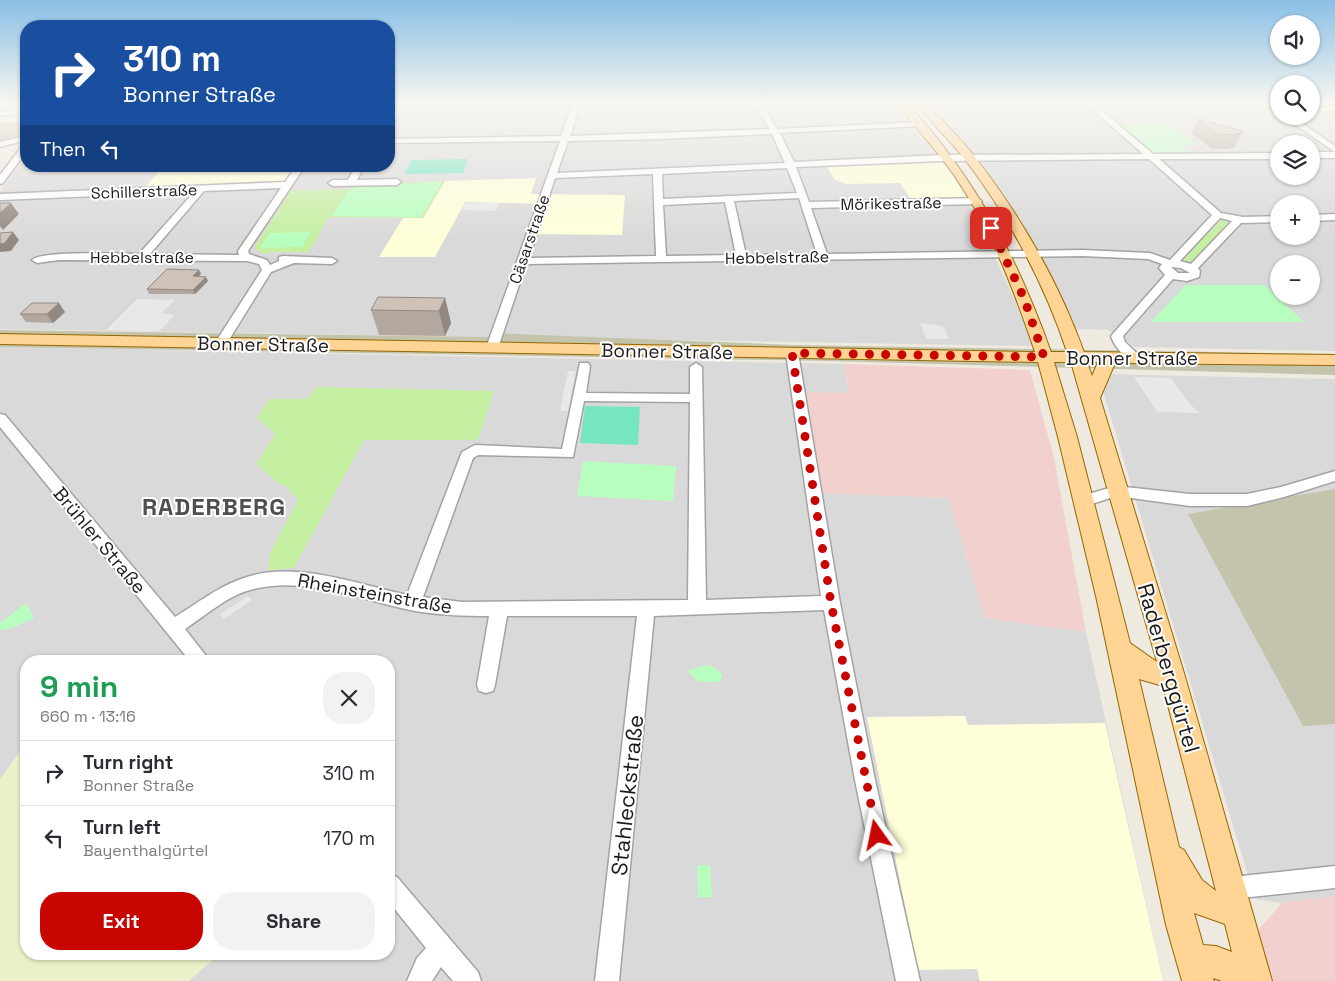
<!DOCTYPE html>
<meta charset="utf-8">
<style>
body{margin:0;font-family:"Space Grotesk",sans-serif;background:#f2f2f3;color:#2b2b33;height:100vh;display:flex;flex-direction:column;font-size:19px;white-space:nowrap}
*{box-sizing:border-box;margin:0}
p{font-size:16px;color:#7c7c81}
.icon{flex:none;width:28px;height:28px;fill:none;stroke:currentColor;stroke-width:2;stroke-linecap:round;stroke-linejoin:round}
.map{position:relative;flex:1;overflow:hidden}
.panel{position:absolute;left:20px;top:655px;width:375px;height:305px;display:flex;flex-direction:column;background:#fff;border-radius:20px;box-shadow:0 1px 4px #0004}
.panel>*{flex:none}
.hud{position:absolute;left:20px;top:20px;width:375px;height:152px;border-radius:20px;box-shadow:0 1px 4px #0004;background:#1a4fa0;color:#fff;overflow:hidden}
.buttons{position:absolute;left:1270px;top:15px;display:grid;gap:10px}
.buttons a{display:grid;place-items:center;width:50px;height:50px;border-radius:50%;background:#fff;box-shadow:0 1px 4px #0004;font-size:25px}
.pin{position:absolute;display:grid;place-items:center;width:42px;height:42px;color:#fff;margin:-21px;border-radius:10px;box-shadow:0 2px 8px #0006}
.me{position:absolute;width:55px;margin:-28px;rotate:348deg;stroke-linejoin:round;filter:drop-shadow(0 0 4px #0008)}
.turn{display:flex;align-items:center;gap:18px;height:105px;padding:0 20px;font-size:22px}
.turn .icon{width:65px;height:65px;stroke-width:2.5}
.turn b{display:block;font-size:35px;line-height:42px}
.then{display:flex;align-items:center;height:48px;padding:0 20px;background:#0003;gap:10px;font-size:19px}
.round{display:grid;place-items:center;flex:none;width:52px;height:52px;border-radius:20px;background:#f2f2f3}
.summary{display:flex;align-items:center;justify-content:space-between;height:85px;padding:0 20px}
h1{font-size:30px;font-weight:700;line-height:38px;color:#1e9e55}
.cta{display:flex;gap:10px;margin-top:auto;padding:10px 20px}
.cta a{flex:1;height:58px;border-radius:20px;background:#c80500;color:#fff;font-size:20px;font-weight:700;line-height:58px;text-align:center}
.cta a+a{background:#f2f2f3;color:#2b2b33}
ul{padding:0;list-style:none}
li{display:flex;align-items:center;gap:15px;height:65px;padding:0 20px;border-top:1px solid #e1e1e2}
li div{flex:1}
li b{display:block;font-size:19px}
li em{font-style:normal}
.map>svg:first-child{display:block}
</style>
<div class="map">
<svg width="1335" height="981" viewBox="0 0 1335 981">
<rect width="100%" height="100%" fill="#efeae0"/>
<path fill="#dad9d9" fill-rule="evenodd" d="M389,103H893L941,161L979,221L1035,346L0,329V192L26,156V166H389Z
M928,103H1279V116H1311V103H1335V351L1135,347L1108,330L1077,329L1042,256L1018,216L980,160ZM1279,144H1311V176H1279ZM1279,204H1311V236H1279ZM1279,264H1311V296H1279Z
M0,347L844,364L849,394L805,392L821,493L949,498L985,618L1086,632L1163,981H0ZM26,661H389V954H26Z
M1098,374L1335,379V896L1282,903L1255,899Z"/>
<path fill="#f2d0cd" d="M844,364L1030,370L1054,458L1086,632L985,618L949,498L821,493L805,392L849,393Z
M1335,896V981H1214L1282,903Z"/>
<path fill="#feffd9" d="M941,161L956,181L966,198L964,199L911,200L900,183L845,184L834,179L827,166Z
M164,166H295L284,182L144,188Z
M536,178L531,194L625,195L622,235L539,234L549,204L465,202L435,257H379L403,218H423L445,181Z
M965,716L968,725L1105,723L1163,981H980L977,969L918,970L867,717Z"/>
<path fill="#c3c4ab" d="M26,121V126L17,138L0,142V123Z
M0,330L489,337L492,333L795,345L1335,354V375L829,361L0,347Z
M1335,489V724L1303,726L1188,514Z"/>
<path fill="#ecf0c9" d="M26,743V954H219L189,981H0V779Z"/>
<path fill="#c5efa1" d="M445,181L423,218L329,217L309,252H270L265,255L254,248L291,191L349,189L357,185Z
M1221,220L1231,224L1189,265L1181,262Z
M316,387L494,391L478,440H364L294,568L268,570L270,553L298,500L286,486L277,482L256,464L275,434L257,418L269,399H308Z"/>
<path fill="#b8ffbf" d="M1167,122L1198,145H1181L1188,152L1152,153L1120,125Z
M442,182L421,217L332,216L348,191L361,186Z
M311,232L302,247L260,248L270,233Z
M1186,285H1264L1304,322H1151Z
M583,461L676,466L673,501L577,496Z
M26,603L34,618L12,628L0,630V623Z
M705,665L714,667L722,674V678L718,682H699L687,671Z
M697,865H710L712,897H698Z"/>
<path fill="#76e6be" d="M468,159L463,173L405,174L411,160Z
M585,406L640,407L638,445L580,443Z"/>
<path fill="#e8e8e8" d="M465,203H499L496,211L461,210Z
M137,299L175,300L161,313L175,315L159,331L106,330Z
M920,323L943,326L949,339H926Z
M568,371H576L568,411H560Z
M1134,377L1171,378L1190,404L1199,413L1157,412Z
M248,596L252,600L224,619L220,614Z"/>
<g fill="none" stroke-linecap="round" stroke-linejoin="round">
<defs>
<path id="minor" d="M397,103H405L393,124L389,126V118Z
M573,103H581L570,136L770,129L754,103H762L777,129L921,122L925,124L921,126L780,133L794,162L941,155L1143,154L1085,103H1093L1153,154L1279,153V159H1159L1221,213L1243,217L1279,216V222L1241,223L1198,268L1200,271L1199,277L1187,281L1173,279L1123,336L1125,342L1141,357L1135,361C1124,358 1114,346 1111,336L1165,275L1159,268L1162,264L1148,259L1083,256L526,264L498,348L492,352L488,351L486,348L560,141L389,143V139L561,136ZM772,134L785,163L557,173L568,141L661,139ZM1149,159L1212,215L1170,260L1150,253L1083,250L827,254L811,208L977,204L982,201L977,198L809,202L796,167L941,161ZM787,168L797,193L663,199L662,174ZM653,174L656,256L529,258L555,178ZM799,198L817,254L746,255L734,201ZM725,202L736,255L666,256L663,205ZM1220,218L1232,221L1191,264L1180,261ZM1171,267L1181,268L1190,273H1178Z
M1264,103H1273L1279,107V112Z
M1335,106V110L1311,112V108Z
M26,109V113L0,116V112Z
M1283,116H1292L1335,146V158H1311V152H1335Z
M26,136V140L0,147V142Z
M23,145H26V152L3,183L0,184V175Z
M296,166H305L248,251L249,254L267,260L270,265L279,261V257L283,256L332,258L337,261L332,264L294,263L271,272L227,343L221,347L215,343L262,270L259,264L247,261L59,260L37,263L32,260C43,250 120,254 139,254L194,192L0,200V194L285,182ZM281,188L238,251L239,255L150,254L204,191Z
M356,166H364L357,180L397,179L401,182L397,185L333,186L328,183L333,180H348Z
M1335,214V220L1311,221V215Z
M792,349L798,353L840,603L875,780L920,981H896L855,780L824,610L654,616L619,981H595L637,616H507L495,685L493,691L486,693L479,691L477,685L489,616C463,616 436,615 410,610C358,599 303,575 250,590C227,596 205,616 185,629L210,661H190L0,427V414L5,415L175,617C196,604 218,587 241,579C292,559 356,584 407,595L462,452L475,445L562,449L580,363H588L590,366L586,393L690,394V367L696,363L702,367L706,600L821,596L786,353ZM584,401L690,402L688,600L462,602L423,597L473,458L478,455L573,457Z
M1335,471V481L1284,497L1247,506H1190L1116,496L1083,507L1078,505L1075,501L1078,497L1116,486L1190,494H1247L1281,487Z
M1335,866V888L1232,899L1224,896L1221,888L1224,880L1232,877Z
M389,874L397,877L478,972L481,981H453L441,967L432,981H407L417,958L426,948L389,902Z"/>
<path id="major" d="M897,103H907C976,179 1017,257 1051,352H1067C1045,285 1009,217 966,161C951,141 931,123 916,103H926C942,121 960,138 975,157C1020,215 1059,283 1084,352L1335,355V365L1115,363L1100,398L1184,673L1272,981H1222L1213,978L1214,981H1182L1166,925L1096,596L1058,437L1038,362L0,344V334L1035,352C1014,290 991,229 954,175C937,150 915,128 897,103ZM1054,362H1071L1157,662L1130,643L1077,437ZM1087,362H1098L1092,376ZM1139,679L1163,686L1216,891L1202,880L1184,850L1179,847ZM1194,913L1225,924L1232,952L1216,946L1203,945Z"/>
</defs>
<use href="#minor" stroke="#a3a3a3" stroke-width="3"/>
<use href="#major" stroke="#946700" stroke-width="2"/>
<use href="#minor" fill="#fff" fill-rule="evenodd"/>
<use href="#major" fill="#ffd495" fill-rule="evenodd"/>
</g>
<path fill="#b2a89f" d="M1198,119L1242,133L1234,148H1229V149L1211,148L1191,133Z
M199,270L201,274L198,276L208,281L195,294H149L147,289Z
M445,298L451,323L445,336L379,335L371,310Z
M65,312L53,323L26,322L20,314Z"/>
<path fill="#918882" d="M11,203L19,214L3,230L0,226V213Z
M13,232L19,240L11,251L0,252V244Z
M199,270L201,274L195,280L193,276Z
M206,277L208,281L195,294L193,290Z
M445,298L451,323L445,336L439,311Z
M59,303L65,312L53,323L47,314Z"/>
<path fill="#cfc3b9" stroke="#918882" d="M1198,119L1242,131V133L1235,134L1236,135L1218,134Z
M0,203H11L0,213Z
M13,232L5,243L0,244V233Z
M167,269L199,270L193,276L206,277L193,290L147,289Z
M378,297L445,298L439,311L371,310Z
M32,303H59L47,314H20Z"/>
<linearGradient id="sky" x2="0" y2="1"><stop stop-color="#89bfe5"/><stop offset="0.43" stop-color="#f8f6f1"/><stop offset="1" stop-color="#f8f6f1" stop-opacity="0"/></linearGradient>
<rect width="1335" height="240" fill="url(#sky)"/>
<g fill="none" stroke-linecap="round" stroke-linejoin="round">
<path stroke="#c80500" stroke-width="9" stroke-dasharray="0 16.2" d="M877,835L831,603L792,353L1044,357L1024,298L991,228"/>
</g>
<g text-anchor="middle" stroke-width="4" stroke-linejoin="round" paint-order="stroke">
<g font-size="16" fill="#1c1c1c" stroke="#fff">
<text transform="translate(144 191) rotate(-2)" y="6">Schillerstraße</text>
<text transform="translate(891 203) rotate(-1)" y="6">Mörikestraße</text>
<text transform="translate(529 239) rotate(-71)" y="6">Cäsarstraße</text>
<text x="142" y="263">Hebbelstraße</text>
<text transform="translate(777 257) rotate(-1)" y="6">Hebbelstraße</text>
</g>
<g font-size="19" fill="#1c1c1c" stroke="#fff">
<text transform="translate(263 344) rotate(1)" y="7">Bonner Straße</text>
<text transform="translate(667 351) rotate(1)" y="7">Bonner Straße</text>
<text x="1132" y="365">Bonner Straße</text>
<text transform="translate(100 540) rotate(50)" y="7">Brühler Straße</text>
<text transform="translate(375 593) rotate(10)" y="7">Rheinsteinstraße</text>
</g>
<g font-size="22" fill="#1c1c1c" stroke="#fff">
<text transform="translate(1169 668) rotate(74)" y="8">Raderberggürtel</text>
<text transform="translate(627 795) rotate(-84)" y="8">Stahleckstraße</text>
</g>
<g font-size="24" font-weight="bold" letter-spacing="1" fill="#4f4f4f" stroke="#fff">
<text x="214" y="515">RADERBERG</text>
</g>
</g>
</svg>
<div class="buttons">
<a><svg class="icon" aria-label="sound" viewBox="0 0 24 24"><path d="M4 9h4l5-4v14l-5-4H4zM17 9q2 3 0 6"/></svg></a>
<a><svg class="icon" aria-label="search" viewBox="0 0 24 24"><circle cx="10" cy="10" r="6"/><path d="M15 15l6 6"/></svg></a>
<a><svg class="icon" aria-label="layers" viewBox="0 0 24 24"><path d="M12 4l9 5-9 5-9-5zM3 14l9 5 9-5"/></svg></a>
<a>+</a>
<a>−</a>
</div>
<div class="pin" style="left:991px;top:228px;background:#d93025"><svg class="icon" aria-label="arrive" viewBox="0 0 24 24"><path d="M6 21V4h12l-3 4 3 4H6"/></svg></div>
<svg class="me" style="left:877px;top:835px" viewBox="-20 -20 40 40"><path d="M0-17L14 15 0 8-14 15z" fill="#c80500" stroke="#fff" stroke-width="4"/></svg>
<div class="hud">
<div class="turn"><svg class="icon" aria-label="right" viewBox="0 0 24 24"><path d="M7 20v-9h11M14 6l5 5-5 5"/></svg><div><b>310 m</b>Bonner Straße</div></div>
<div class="then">Then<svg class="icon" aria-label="left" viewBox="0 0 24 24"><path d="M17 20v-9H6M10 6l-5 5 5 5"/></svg></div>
</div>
<section class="panel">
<div class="summary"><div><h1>9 min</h1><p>660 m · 13:16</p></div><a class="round"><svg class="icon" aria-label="close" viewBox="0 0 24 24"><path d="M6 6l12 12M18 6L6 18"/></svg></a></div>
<ul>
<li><svg class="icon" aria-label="right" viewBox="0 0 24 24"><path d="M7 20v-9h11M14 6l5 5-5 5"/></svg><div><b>Turn right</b><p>Bonner Straße</p></div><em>310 m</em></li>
<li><svg class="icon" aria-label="left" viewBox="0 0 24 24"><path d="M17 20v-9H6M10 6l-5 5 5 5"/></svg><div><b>Turn left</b><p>Bayenthalgürtel</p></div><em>170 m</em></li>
</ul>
<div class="cta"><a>Exit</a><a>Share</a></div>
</section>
</div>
